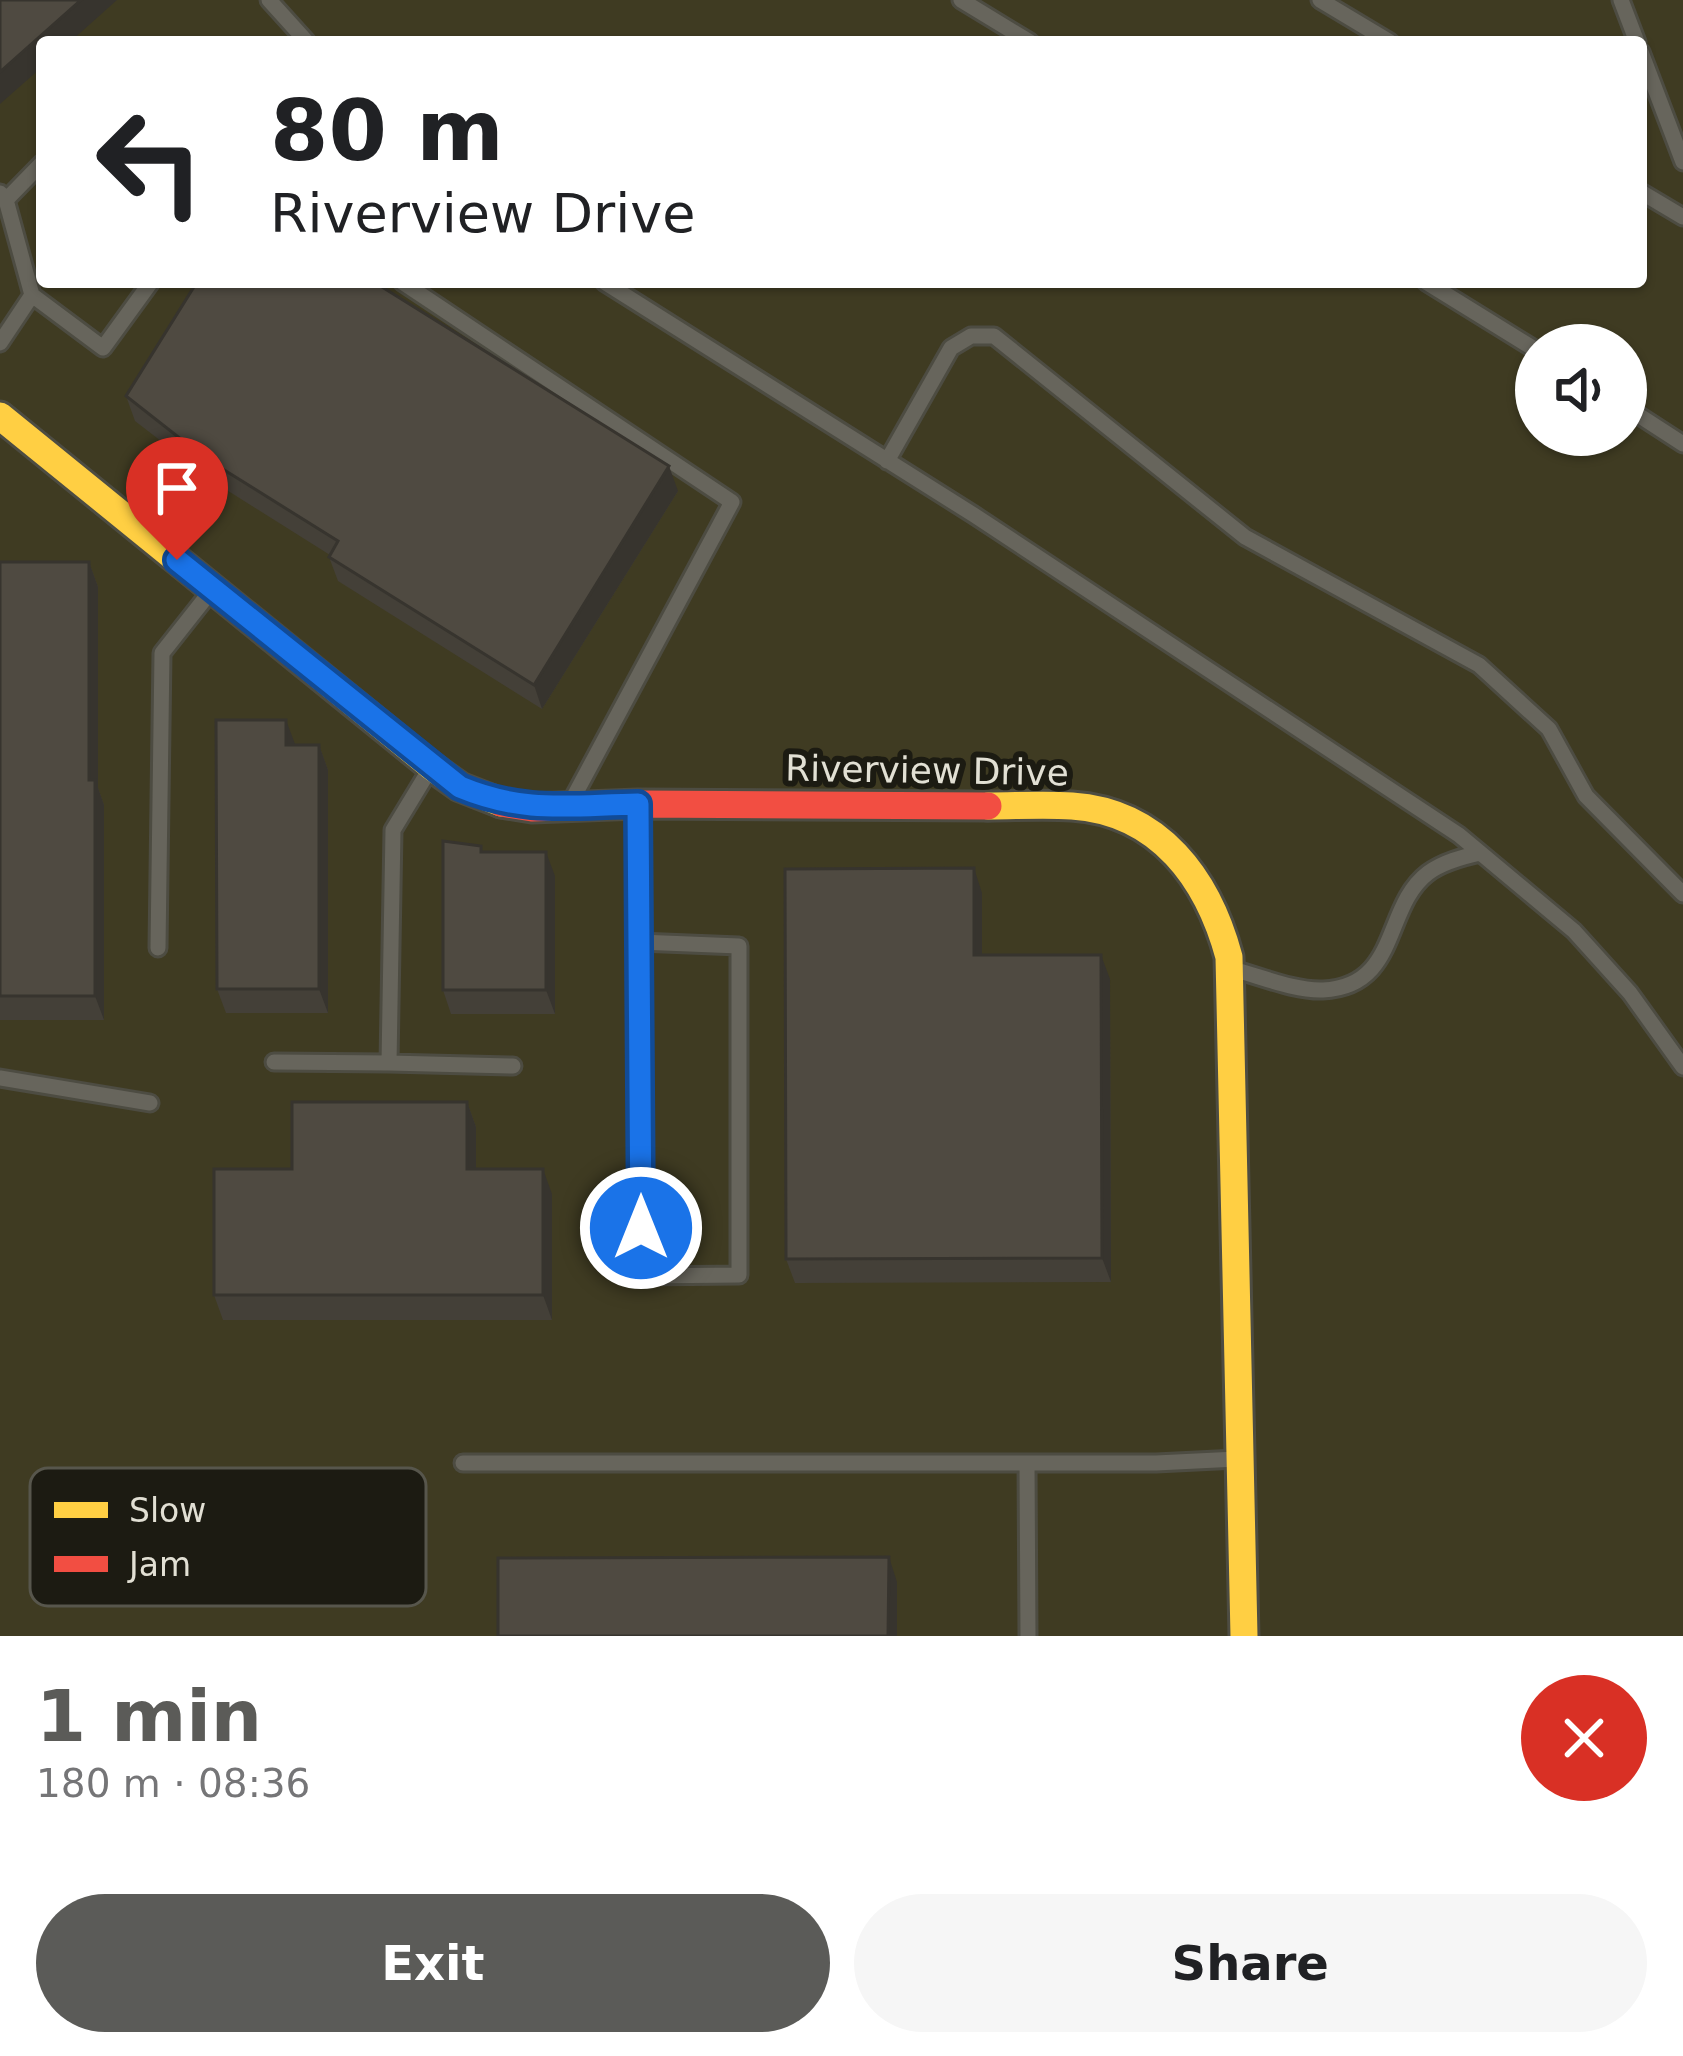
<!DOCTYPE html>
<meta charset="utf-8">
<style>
body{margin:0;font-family:"DejaVu Sans",sans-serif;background:#f6f6f6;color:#202124;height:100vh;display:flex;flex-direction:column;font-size:45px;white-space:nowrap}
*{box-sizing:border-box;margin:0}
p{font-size:39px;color:#757577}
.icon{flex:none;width:66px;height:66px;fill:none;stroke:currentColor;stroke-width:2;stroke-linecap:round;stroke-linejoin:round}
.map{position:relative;height:1636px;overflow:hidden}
.details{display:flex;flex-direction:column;background:#fff;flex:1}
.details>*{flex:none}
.hud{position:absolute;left:36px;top:36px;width:1611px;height:252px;border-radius:12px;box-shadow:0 3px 9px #0004;background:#fff;color:#202124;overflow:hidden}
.fabs{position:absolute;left:1515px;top:324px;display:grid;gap:24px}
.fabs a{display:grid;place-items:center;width:132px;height:132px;border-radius:50%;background:#fff;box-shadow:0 3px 9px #0004;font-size:60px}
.pin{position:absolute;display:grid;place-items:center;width:102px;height:102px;color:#fff;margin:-123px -51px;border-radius:50% 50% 50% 0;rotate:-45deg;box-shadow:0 0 12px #0007}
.pin .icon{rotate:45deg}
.me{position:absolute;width:132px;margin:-66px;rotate:0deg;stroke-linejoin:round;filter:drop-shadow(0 0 9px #0008)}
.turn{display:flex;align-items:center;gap:42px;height:252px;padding:0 36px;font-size:54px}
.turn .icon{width:156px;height:156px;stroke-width:2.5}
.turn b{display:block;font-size:84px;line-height:102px}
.round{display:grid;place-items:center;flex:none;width:126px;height:126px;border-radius:63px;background:#f6f6f6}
.head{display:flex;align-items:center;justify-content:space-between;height:204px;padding:0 36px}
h1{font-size:72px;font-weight:700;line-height:90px;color:#5b5b58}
.primary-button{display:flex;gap:24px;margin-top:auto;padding:24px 36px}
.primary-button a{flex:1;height:138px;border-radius:72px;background:#5b5b58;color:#fff;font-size:48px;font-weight:700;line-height:138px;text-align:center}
.primary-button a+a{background:#f6f6f6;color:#202124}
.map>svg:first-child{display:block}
</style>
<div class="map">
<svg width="1683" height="1636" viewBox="0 0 1683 1636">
<rect width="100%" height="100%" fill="#313025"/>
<path fill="#3f3b22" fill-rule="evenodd" d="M0,0H1683V1636H0ZM42,42H1641V282H42ZM1536,345H1626V435H1536Z"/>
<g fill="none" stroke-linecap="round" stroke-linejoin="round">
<defs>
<path id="lane" d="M269,0L307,42
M961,0L1030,42
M1320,0L1390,42
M1621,0L1637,42
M1641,52L1683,162
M1641,192L1683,217
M0,193L6,200L32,295L0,343
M6,200L42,163
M402,282L732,502L572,800
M604,282L974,515L1459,835L1574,931L1630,993L1683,1067
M1426,282L1536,350
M32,295L103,348L151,282
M1626,407L1683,444
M887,461L951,348L971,336H994L1245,537L1479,665L1549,729L1586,796L1683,894
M430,769L393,830L389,1063L513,1066
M638,807L642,1276L739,1275V946L639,942
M158,948L162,653L211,591
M1232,969C1260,976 1294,991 1323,990C1400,986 1383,907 1428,873C1443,862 1462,857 1480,853
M274,1062L389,1063
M0,1078L150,1103
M463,1463H1156L1237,1459
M1027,1463L1028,1636"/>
<path id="slow" d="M0,416L432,767L460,787L501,803
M988,806C1016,806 1044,804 1072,806C1160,812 1208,879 1229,957L1244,1636"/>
<path id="jam" d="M501,803L532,808L638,804L988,806"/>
</defs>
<use href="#lane" stroke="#4d4c42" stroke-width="21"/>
<use href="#slow" stroke="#4d4c42" stroke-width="33"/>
<use href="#jam" stroke="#4d4c42" stroke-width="33"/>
<use href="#lane" stroke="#67655c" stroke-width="15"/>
<use href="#slow" stroke="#ffcf43" stroke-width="27"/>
<use href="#jam" stroke="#f24e42" stroke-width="27"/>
</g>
<path fill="#444038" d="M126,396L678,491L542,709L338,581L329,557L330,555L214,482L135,421Z
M0,562H89L98,587V788L104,805V1020H0Z
M295,745H319L328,770V1013H226L217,989Z
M484,852L555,876V1014H451L443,990Z
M982,893V955L1110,979L1111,1282L795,1283L786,1259Z
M467,1102L476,1127V1169L552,1194V1320H223L214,1295L292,1169Z"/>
<path fill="#37342e" d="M81,0H117L70,42H42V67L0,104V72Z
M669,466L678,491L542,709L534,685Z
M89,562L98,587V788L104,805V1020L95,996L89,780Z
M286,720L295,744V770L286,745Z
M319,745L328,770V1013L319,989Z
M546,852L555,876V1014L546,990Z
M974,868L982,893V980L974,955Z
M1101,955L1110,979L1111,1282L1102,1258Z
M467,1102L476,1127V1194L467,1169Z
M543,1169L552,1194V1320L543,1295Z
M889,1557L897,1582V1636H888Z"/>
<path fill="#4f4a41" stroke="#37342e" stroke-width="3" d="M0,0H81L0,72Z
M197,282H374L669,466L534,685L329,557L338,541L205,458L126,396Z
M0,562H89V780H95V996H0Z
M216,720H286V745H319V989H217Z
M443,841L481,846V852H546V990H443Z
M974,868V955H1101L1102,1258L786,1259L785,869Z
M292,1102H467V1169H543V1295H214V1169H292Z
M889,1557L888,1636H498V1558Z"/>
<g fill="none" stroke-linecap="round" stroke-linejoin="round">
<defs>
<path id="route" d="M177,560L460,787C525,814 570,805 638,804L641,1228"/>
</defs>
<use href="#route" stroke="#114b97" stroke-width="30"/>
<use href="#route" stroke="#1a73e8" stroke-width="21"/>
</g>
<g text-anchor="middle" stroke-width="12" stroke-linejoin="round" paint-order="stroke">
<g font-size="36" fill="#e2e0d4" stroke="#1c1b12">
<text transform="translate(927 770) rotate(1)" y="13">Riverview Drive</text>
</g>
</g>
<rect x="30" y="1468" width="396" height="138" rx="18" fill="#1c1b12" stroke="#57564c" stroke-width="3"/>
<rect x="54" y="1502" width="54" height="16" fill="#ffcf43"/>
<rect x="54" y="1556" width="54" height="16" fill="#f24e42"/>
<g font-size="33" fill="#e2e0d4">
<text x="129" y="1522">Slow</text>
<text x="129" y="1576">Jam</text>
</g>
</svg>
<div class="fabs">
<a><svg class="icon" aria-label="sound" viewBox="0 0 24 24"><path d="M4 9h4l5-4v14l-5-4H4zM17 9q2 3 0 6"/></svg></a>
</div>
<div class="pin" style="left:177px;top:560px;background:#d93025"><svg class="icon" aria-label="arrive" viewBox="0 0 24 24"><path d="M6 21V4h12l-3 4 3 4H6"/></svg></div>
<svg class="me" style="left:641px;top:1228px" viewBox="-20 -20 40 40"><circle r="17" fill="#1a73e8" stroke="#fff" stroke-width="3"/><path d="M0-11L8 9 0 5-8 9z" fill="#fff"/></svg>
<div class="hud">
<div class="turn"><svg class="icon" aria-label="left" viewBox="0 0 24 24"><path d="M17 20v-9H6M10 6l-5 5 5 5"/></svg><div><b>80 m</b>Riverview Drive</div></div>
</div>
</div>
<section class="details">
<div class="head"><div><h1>1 min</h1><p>180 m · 08:36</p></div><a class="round" style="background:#d93025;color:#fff"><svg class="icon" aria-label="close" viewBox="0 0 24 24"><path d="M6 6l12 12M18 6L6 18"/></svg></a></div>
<div class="primary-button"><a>Exit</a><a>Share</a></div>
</section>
